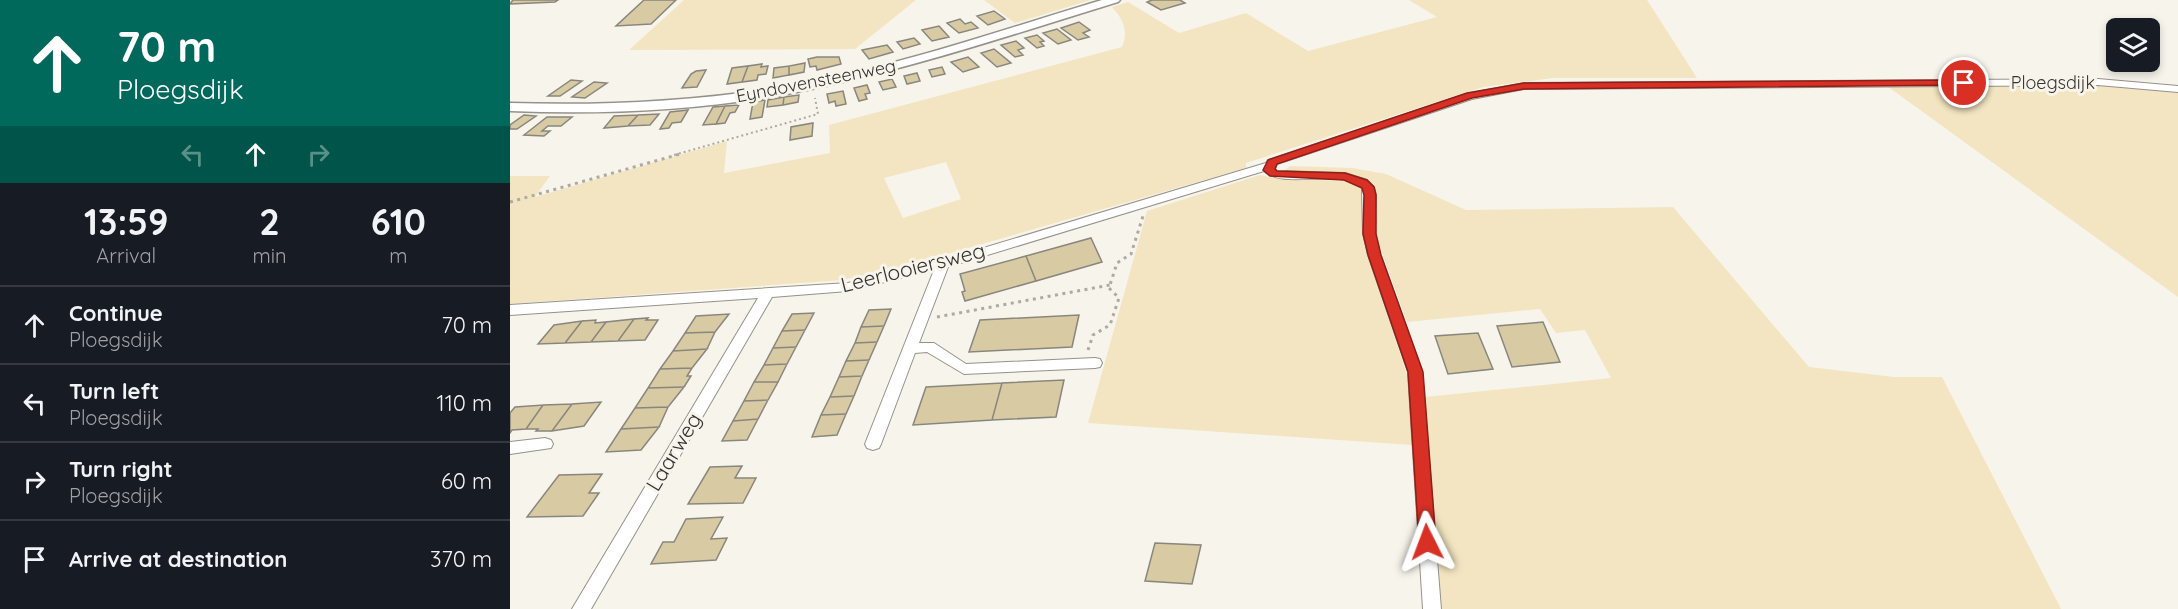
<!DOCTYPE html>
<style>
body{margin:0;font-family:Quicksand,sans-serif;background:#242831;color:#f1f3f6;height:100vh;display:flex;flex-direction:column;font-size:22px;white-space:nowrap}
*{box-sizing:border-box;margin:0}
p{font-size:20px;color:#9ea1a6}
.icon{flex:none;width:33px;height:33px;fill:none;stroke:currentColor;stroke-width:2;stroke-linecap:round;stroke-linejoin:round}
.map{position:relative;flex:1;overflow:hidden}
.sheet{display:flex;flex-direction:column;background:#171b24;width:510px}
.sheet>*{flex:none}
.top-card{background:#00695c;color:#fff;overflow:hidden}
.controls{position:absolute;left:1596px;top:18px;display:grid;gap:12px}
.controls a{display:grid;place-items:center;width:54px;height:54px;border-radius:9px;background:#171b24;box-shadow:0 3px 9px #0003;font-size:30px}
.pin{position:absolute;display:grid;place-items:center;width:51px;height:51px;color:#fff;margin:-26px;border:3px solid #fff;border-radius:50%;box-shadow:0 2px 6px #0007}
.me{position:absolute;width:66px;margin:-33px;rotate:357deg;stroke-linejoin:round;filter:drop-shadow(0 0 4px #0008)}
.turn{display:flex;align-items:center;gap:21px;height:126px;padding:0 18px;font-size:27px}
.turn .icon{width:78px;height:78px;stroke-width:2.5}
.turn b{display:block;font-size:42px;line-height:51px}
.lanes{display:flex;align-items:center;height:57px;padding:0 18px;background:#0003;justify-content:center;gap:30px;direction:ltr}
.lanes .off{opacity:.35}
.eta{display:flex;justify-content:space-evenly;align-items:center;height:102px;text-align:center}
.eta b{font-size:36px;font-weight:800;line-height:42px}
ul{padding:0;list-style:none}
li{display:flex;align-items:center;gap:18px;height:78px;padding:0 18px;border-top:2px solid #363941}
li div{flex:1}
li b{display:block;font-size:22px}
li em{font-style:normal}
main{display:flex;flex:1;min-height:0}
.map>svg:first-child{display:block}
</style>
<main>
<section class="sheet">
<div class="top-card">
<div class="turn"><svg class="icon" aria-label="ahead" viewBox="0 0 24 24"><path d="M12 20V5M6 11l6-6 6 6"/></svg><div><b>70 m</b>Ploegsdijk</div></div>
<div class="lanes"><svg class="icon off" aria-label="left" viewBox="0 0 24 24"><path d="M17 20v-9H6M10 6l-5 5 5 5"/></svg><svg class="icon" aria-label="ahead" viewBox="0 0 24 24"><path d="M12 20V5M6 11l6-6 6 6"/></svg><svg class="icon off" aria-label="right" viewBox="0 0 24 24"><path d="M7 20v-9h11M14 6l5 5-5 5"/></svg></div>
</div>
<div class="eta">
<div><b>13:59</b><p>Arrival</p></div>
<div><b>2</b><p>min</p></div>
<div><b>610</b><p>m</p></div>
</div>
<ul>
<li><svg class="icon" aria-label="ahead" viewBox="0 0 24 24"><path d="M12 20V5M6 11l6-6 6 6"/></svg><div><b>Continue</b><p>Ploegsdijk</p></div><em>70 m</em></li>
<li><svg class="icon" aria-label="left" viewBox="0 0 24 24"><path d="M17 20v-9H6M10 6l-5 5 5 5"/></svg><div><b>Turn left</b><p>Ploegsdijk</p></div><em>110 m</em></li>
<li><svg class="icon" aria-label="right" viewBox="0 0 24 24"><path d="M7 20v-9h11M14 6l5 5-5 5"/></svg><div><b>Turn right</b><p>Ploegsdijk</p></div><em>60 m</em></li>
<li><svg class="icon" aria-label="arrive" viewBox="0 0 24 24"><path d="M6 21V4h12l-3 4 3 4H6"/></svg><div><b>Arrive at destination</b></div><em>370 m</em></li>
</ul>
</section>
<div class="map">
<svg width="1668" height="609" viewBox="0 0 1668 609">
<rect width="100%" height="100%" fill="#f7f4eb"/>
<path fill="#f3e5c1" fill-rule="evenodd" d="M174,0H406L345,49L119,50Z
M474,0H581L505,23Z
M899,0H1137L1187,78H1043L973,87L736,163V168L406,263L332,280L0,304V176H40L25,197L217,141L214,173L320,153L319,125L612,47C619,31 613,19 602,7L618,2L669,33L736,13L798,51L927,17ZM436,162L451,199L393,218L374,178Z
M1606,85L1668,92V297L1377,86Z
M780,166L842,168L876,174L956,210L1163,207L1299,367L1384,377H1432L1551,609H929L915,397L1101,378L1075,330L1046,333L1030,309L897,322L866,236L865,186C843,166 801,173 773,172Z
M750,175L771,179L835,181L846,183L852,188L855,196L854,244L899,381L902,445L578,423L637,211Z"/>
<path fill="#d8caa3" stroke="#89867e" stroke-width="1.5" d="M3,0H48L45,2L0,4Z
M134,0H166L141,24L106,26Z
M642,0H670L675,3L651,10L637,2Z
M484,11L495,19L478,25L467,16Z
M450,19L455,24L461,22L468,28L449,33L437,23Z
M569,22L580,30L573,33L579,37L568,40L551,28Z
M429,26L439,37L422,41L412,30Z
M547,29L561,40L548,44L533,33Z
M527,35L534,41L530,42L534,46L527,48L515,38Z
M404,38L410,44L393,49L387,42Z
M506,41L514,48L508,50L513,55L505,57L491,45Z
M377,45L383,52L359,59L352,50Z
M484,49L501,63L487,67L471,53Z
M307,57H329L331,64L307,70L306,66L300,67L298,59Z
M458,57L469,67L453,72L441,62Z
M295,63L294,72L279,75V66Z
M252,64L251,67L258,66L256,74L248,75L247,80L232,82L238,66Z
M238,66L232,82L217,84L222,68Z
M279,66V75L263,78L264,68Z
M432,67L435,74L422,77L419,70Z
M196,70L187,87L172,88L181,74L186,71Z
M407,73L410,81L397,84L394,76Z
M382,79L386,87L373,90L369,82Z
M61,80L72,81L50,96H38Z
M84,82L97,83L75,98L62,97Z
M357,85L360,93L355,94L357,99L349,101L344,88Z
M333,91L336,104L326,106L325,101L319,103L317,94Z
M289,95L288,102L273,105L274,97Z
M274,97L273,105L257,107L258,100Z
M255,100L252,117L240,119L243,102Z
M229,105L225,112L220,113L215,123L206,124L215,106Z
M215,106L206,124L193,125L203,107Z
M178,110L171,122L162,123L159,128L150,129L160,112Z
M149,114L140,125L118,126L128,115Z
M14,115L26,116L7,129H0V125Z
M128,115L118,126L94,128L104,116Z
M37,117H62L51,126H38L32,131H40L34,136L14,135Z
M303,123L302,136L280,140L281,127Z
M581,238L592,262L526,281L516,256Z
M516,256L526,281L455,301L452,292L455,291L450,274Z
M381,309L374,326L351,327L359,310Z
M304,313L295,330L272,331L282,314Z
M219,314L205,332L175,333L186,316Z
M569,315L562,347L459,352L470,320Z
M138,318L136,320H148L135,340L108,341L124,319Z
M124,319L108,341L81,342L96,322Z
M86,320L85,323L96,322L81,342L55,343L72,321Z
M72,321L55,343L28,344L44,325Z
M1033,322L1050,362L1002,367L987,326Z
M374,326L367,342L345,343L351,327Z
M295,330L286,347L263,348L272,331Z
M205,332L197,349L163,351L175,333Z
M968,333L983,369L938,374L925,336Z
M367,342L359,360L336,361L345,343Z
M286,347L277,364L254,365L263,348Z
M197,349L182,368L150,369L163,351Z
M359,360L352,376L329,377L336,361Z
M277,364L268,382H244L254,365Z
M182,368L177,376H181L174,387L138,388L150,369Z
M352,376L344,396L320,397L329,377Z
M554,380L546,417L482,420L492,383Z
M244,382H268L258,400L234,401Z
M492,383L482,420L403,425L416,387Z
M174,387L158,407L125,408L138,388Z
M344,396L336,414L311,415L320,397Z
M258,400L248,419L223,421L234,401Z
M91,402L74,426L42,431L62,404Z
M62,404L42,431H26L28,429H16L33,405Z
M33,405L16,429L2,430L0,433V413L5,407Z
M158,407L149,427L111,429L125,408Z
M336,414L327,435L302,437L311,415Z
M248,419L237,440L212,441L223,421Z
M149,427L131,450L96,452L111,429Z
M232,466L225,478H246L233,503L178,504L200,467Z
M92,474L79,493H89L73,516L17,517L49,475Z
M213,517L201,539L217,538L206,560L141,564L153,542H164L176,519Z
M645,543L691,545L682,584L635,581Z"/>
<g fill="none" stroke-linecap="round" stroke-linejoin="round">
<defs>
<path id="minor" d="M1588,79L1668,86V92L1588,85L1014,89L962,99L767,164L765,169L767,171L835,173L857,180L864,187L866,195L865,233L870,255L912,372L931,609H913L898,372L858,255L853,233L852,188C831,167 773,190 754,171L438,267L409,343H424L456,364L585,358L590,359L592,363L590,367L585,368L454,374L417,352L405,353L371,444L369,448L363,450L357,448L355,444L424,270L338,291L262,297L81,609H62L248,298L0,315V305L338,283L430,261L756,163L758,160L956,94L1014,83Z
M35,438L41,440L43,444L41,448L0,454V442Z"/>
<path id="tertiary" d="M592,0H610L608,2C507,33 406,67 302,89C203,110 101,115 0,111V103C101,106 200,101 299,82C398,63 495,29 592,0Z"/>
</defs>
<use href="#minor" stroke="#95928a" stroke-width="2"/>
<use href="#tertiary" stroke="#95928a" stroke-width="3"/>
<path stroke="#adaaa3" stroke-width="2" stroke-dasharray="2 3" stroke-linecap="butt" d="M164,155L308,114L305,98"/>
<path stroke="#adaaa3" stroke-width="3" stroke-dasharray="3 4.5" stroke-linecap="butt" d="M0,202L170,154
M427,317L600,285
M578,350L583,335L600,325L609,298L599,288L607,263L621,254L633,216"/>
<use href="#minor" fill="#fff" fill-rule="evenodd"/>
<use href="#tertiary" fill="#fff" fill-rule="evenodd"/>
</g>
<path fill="#d93025" stroke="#8d1f18" stroke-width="1.5" d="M1454,80L1457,81V85L1014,89L962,98L767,164L765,169L767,171L835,173L857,180L864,187L866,195V234L871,255L913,372L926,542L924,547L917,549L911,547L909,542L898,372L858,255L853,234L854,195L852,188L834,180L760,176L753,170L758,160L957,93L1014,83Z"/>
<g text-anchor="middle" stroke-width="6" stroke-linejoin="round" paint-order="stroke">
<g font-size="18" fill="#34332f" stroke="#f7f4eb">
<text transform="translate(306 81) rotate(-11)" y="6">Eyndovensteenweg</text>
<text x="1543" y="89">Ploegsdijk</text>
</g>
<g font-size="21" fill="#34332f" stroke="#f7f4eb">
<text transform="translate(403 268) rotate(-14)" y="7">Leerlooiersweg</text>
<text transform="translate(164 452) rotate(-59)" y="7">Laarweg</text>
</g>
</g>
</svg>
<div class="controls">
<a><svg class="icon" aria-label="layers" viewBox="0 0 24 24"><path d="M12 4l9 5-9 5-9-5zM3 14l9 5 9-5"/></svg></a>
</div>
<div class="pin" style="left:1454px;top:83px;background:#d93025"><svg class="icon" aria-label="arrive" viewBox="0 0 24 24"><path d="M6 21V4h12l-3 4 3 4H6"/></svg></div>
<svg class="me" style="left:917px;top:542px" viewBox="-20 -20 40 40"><path d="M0-17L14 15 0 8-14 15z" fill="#d93025" stroke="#fff" stroke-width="4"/></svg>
</div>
</main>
